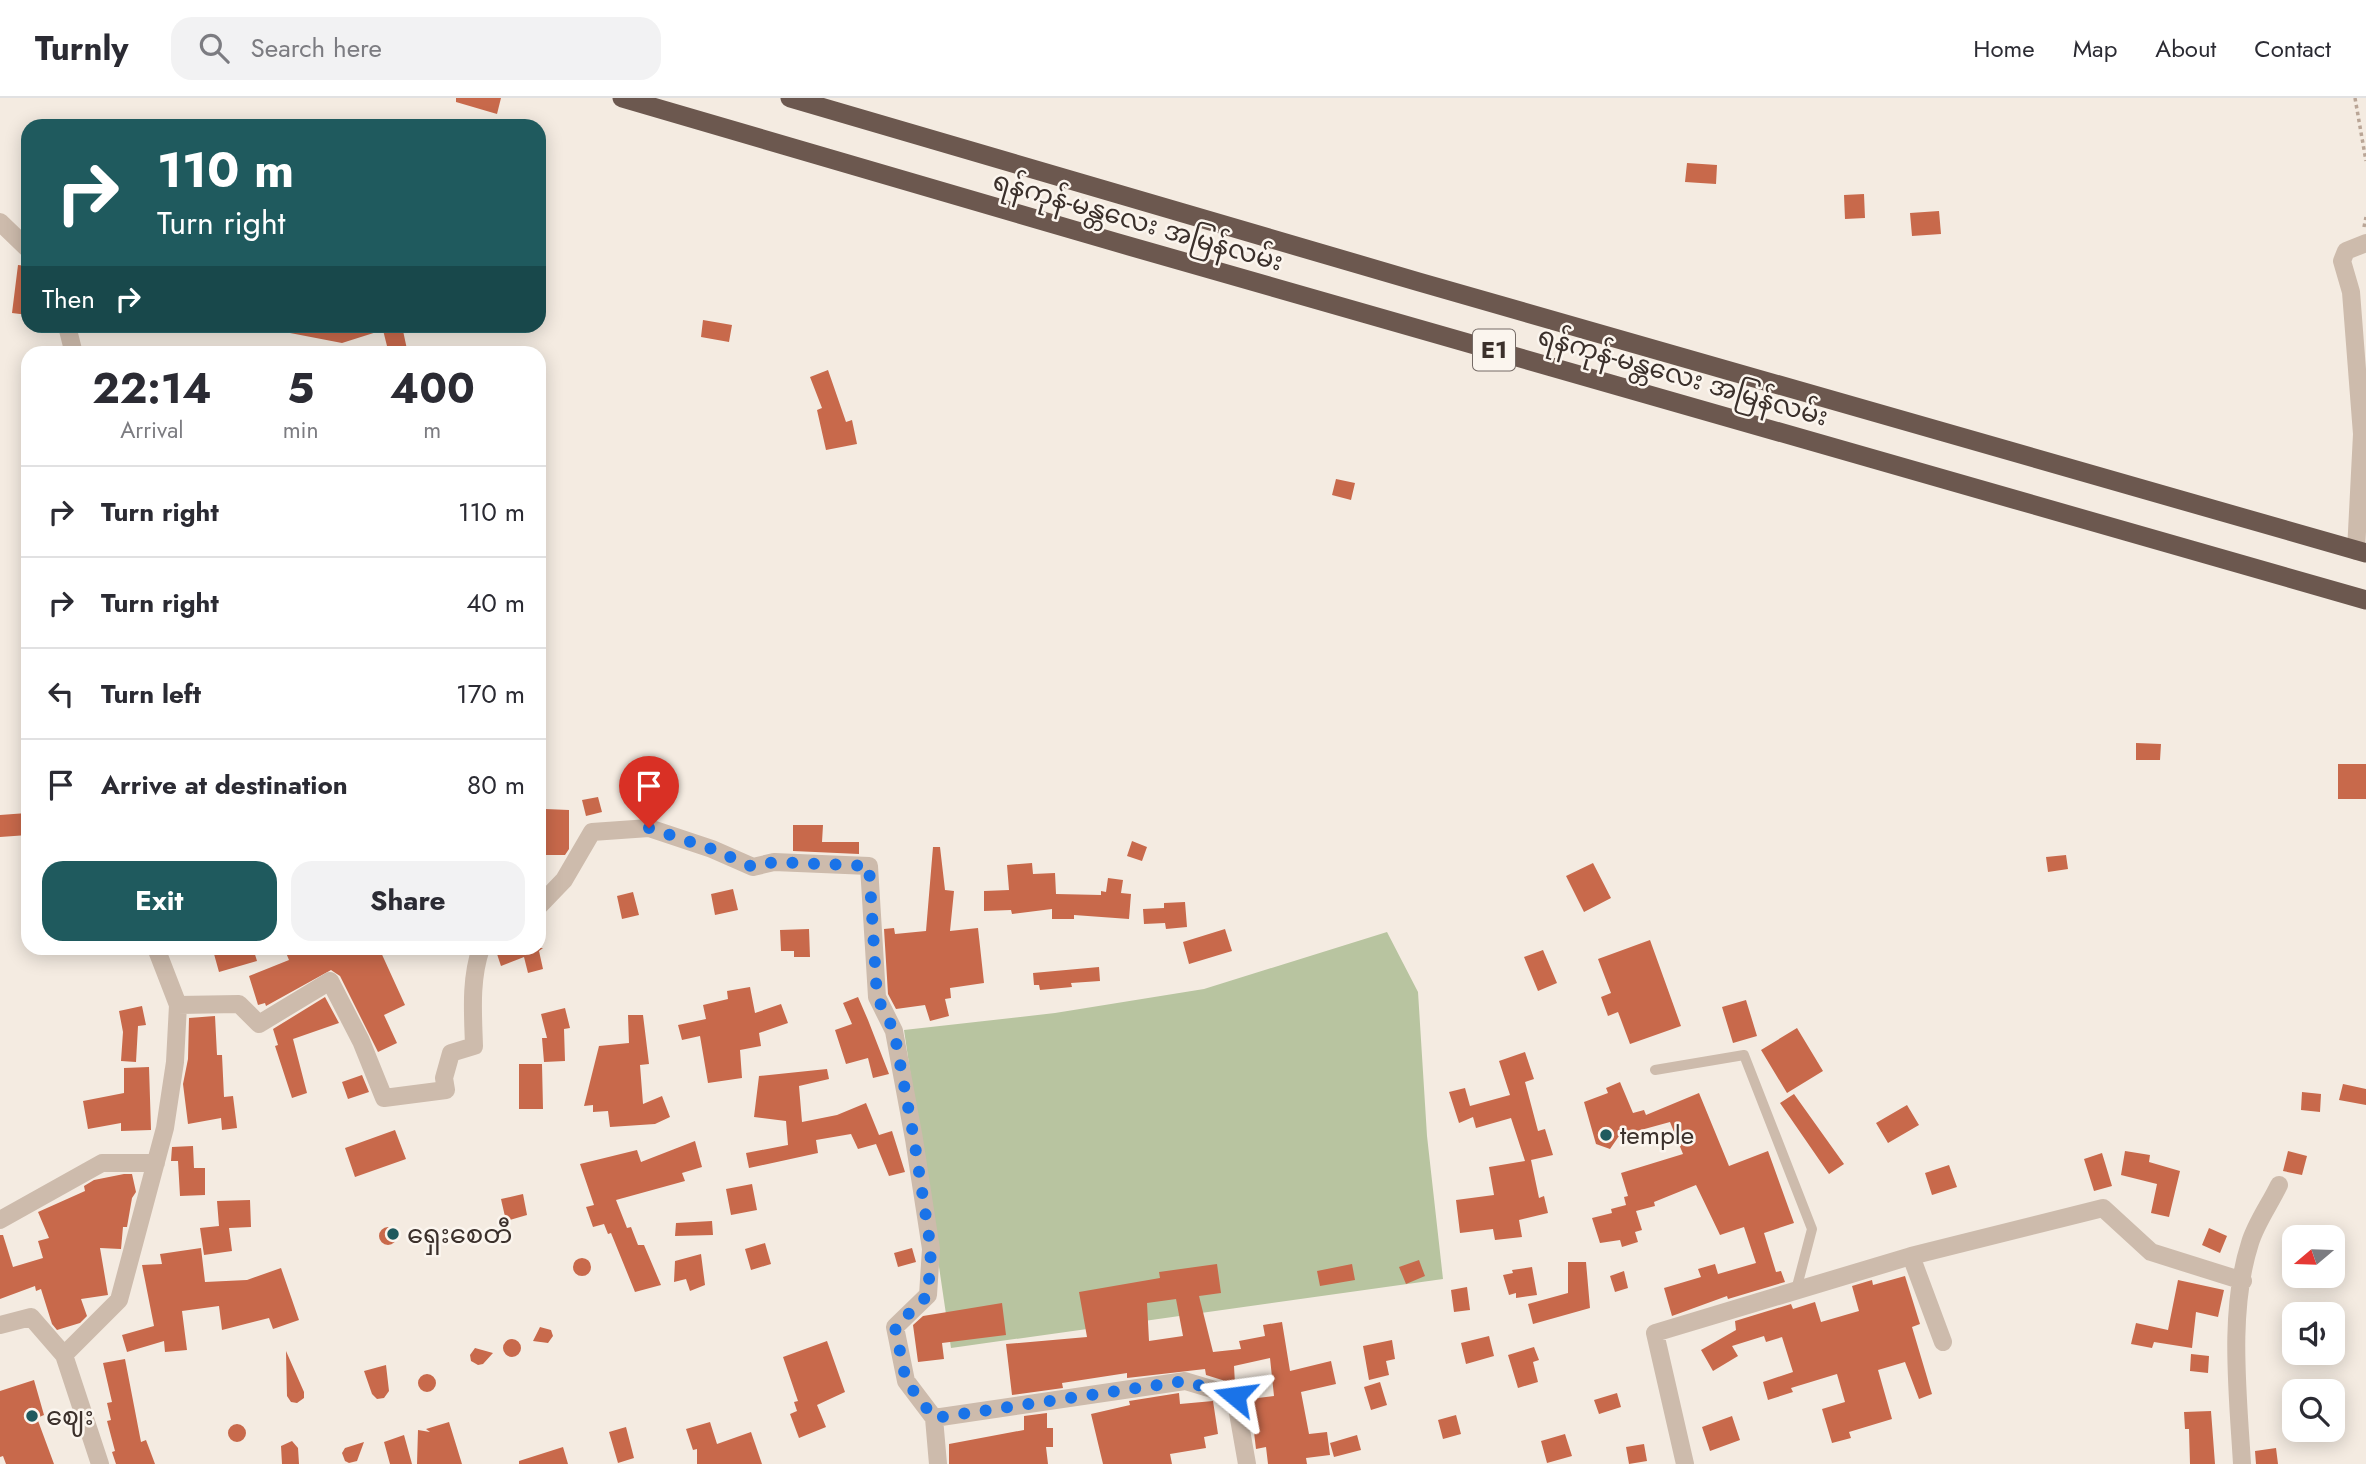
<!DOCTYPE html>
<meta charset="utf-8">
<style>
body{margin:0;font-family:Jost,"Noto Sans Myanmar",sans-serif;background:#f2f2f3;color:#2b2b33;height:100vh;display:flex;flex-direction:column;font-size:26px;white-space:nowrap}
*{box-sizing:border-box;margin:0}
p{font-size:23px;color:#7c7c81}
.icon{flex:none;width:38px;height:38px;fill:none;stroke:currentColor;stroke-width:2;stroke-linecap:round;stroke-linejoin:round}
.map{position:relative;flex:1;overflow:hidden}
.panel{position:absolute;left:21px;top:248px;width:525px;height:609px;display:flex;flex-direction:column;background:#fff;border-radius:21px;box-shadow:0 4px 18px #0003}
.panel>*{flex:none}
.hud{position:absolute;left:21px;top:21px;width:525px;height:214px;border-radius:21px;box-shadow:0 4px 18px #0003;background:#1f5a5e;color:#fff;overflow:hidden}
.needle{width:46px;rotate:251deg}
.controls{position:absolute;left:2282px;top:1127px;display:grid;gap:14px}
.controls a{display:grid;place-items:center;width:63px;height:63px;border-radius:14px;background:#fff;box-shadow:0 4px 18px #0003;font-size:35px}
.pin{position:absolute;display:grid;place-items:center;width:60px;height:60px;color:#fff;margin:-72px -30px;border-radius:50% 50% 50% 0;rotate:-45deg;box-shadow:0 0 7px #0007}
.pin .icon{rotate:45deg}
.me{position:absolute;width:77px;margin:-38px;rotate:286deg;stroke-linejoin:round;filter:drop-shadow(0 0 5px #0008)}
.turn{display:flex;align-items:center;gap:24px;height:147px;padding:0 21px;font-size:32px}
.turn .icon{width:91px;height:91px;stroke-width:2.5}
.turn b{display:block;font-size:49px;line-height:60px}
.then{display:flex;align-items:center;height:66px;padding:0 21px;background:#0003;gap:14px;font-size:26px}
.eta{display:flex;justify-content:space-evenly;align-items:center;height:119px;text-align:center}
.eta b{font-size:42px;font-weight:700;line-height:49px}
.button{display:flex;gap:14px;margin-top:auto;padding:14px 21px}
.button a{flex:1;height:80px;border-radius:21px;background:#1f5a5e;color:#fff;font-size:28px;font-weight:700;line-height:80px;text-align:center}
.button a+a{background:#f2f2f3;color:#2b2b33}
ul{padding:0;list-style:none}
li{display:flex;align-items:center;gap:21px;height:91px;padding:0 21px;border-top:2px solid #e1e1e2}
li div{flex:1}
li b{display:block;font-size:26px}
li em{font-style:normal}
header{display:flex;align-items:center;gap:42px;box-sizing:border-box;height:98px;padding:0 35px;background:#fff;border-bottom:2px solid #e1e1e2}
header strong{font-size:33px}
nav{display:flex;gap:38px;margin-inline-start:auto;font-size:24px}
.search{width:490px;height:63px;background:#f2f2f3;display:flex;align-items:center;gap:18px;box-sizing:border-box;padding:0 24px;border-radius:21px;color:#7c7c81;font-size:26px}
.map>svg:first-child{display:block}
</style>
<header>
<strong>Turnly</strong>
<div class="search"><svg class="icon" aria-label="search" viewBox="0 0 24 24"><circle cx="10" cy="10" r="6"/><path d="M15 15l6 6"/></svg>Search here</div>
<nav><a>Home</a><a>Map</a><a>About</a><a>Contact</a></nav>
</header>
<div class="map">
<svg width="2366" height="1366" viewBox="0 0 2366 1366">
<rect width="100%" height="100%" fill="#f4ebe1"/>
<path fill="#b8c4a0" d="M1387,834L1418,894L1427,1038L1443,1181L951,1250L904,932L1055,915L1204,891Z"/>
<path fill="#c8694b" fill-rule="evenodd" d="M456,0H501L497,16L456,4Z
M1687,65L1717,67L1716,86L1685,84Z
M1864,96L1865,120L1845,121L1844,97Z
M1939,113L1941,136L1912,138L1910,115Z
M18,167L28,168V217L12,215Z
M703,222L732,227L729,244L701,239Z
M290,228H402L408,256H389L383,232L342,245L290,235Z
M828,272L846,324L852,322L857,346L826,352L817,312L822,310L810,279Z
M1336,381L1355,385L1351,402L1332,397Z
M2136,645L2161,646L2160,662H2136Z
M2338,666H2366V701H2338Z
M598,699L602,714L586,718L582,702Z
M545,711L569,712V751L565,757H544Z
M27,715L28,737L0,739V717Z
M793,727H823L822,744H859V756L793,753Z
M1132,743L1147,749L1142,763L1127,758Z
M933,749H940L945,792L954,793L950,833L978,830L984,885L950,890L951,900L945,901L949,918L930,923L925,907L896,911L888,896L884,831L894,830L895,836L926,833Z
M2066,757L2068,771L2048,774L2046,759Z
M1032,765L1033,776L1055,775L1056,796L1101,797V793L1106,794L1108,780L1123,782L1121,795L1131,796L1129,821L1074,817V821H1052V811L1012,816L1011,812L984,813V793L1009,792L1007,767Z
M1593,765L1611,800L1584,814L1566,778Z
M733,791L738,812L715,817L711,796Z
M633,794L639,817L622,821L617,798Z
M1185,804L1187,829L1166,831L1165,825L1144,826L1143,811L1164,810V805Z
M809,831L810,859H794V853H781L780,832Z
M1225,831L1232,853L1189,866L1183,844Z
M1650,842L1681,928L1630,946L1618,914L1608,918L1601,899L1611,895L1598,861Z
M232,850H253L257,863L219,874L214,856Z
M284,850H379L405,907L384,917L397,945L378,954L340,878L331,872L266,908L265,905L258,907L249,878L289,862Z
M495,850H543L539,853L543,871L528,875L524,859L501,868Z
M1543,852L1557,885L1538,893L1524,859Z
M1099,869L1100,883L1071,885L1072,889L1040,892L1039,887H1034L1033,875Z
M750,889L755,915L781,906L788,925L759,935L761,948L740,952L742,980L708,985L700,938L682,942L678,927L706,921L703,907L728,901L727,893Z
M325,899L339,925L293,941L307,995L292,1000L275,948L278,947L273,931Z
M858,899L868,922L889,976L873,980L868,960L846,966L835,932L852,926L843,905Z
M1746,902L1757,938L1733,945L1722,909Z
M142,908L146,927L138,928L136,964L121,963L123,934L119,913Z
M565,910L570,930L564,931L565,963L544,964L542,940H547L541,916Z
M628,917H643L649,966L640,967L643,1006L662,998L670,1019L655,1026L610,1029L608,1013L593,1014V1007L584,1008L599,948L629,945Z
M215,918L217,957H222L224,999L233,998L237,1030L222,1032L221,1020L188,1026L183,986L188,961L189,920Z
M1797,930L1823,973L1787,995L1761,952Z
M1525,954L1534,981L1525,984L1538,1033L1545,1031L1553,1057L1531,1062L1539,1100L1544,1098L1548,1115L1519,1122L1522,1139L1495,1142L1493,1131L1460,1135L1456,1102L1494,1097L1489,1069L1525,1063L1511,1020L1476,1030L1473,1019L1459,1025L1449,994L1465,990L1470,1008L1510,997L1499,963Z
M519,966H542L543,1011H519Z
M149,969L151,1032L121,1033V1025L88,1031L83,1003L124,995V970Z
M827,971L829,981L799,988L802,1024L837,1017L866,1005L879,1037L892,1033L905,1074L889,1078L876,1046L858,1051L851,1036L816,1042L818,1055L749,1070L746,1055L788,1047L786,1023L754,1019L759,978Z
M362,977L369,994L348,1001L342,984Z
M1620,984L1633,1015L1644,1012L1646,1017L1699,995L1729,1068L1768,1053L1794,1125L1764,1135L1776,1174L1781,1173L1785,1184L1728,1201L1727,1198L1672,1218L1664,1190L1701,1179L1698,1171L1715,1166L1718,1176L1756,1165L1744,1129L1720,1137L1696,1087L1654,1104L1655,1108L1636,1113L1642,1132L1635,1134L1638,1144L1622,1149L1620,1142L1600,1145L1592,1120L1612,1115L1611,1111L1626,1107L1624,1099L1628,1098L1621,1075L1683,1056L1670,1024L1619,1038L1610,1051L1596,1046L1584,1004L1608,995L1606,990Z
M2343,986L2366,991V1007L2339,1002Z
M2302,994L2321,996L2320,1014L2301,1012Z
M1794,996L1844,1066L1829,1076L1780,1005Z
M1907,1007L1919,1027L1888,1045L1876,1025Z
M395,1032L406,1061L355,1079L345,1050Z
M695,1043L702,1069L682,1075L685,1083L616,1102L627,1130L631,1129L638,1147H644L661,1187L635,1194L611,1135L608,1136L604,1126L593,1129L586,1109L594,1107L580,1066L637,1052L641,1064Z
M193,1048L194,1070H205V1097L180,1098L178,1063H171L172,1049Z
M2125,1053L2150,1057L2149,1064L2180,1073L2169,1119L2151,1115L2157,1086L2121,1077Z
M2288,1053L2307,1058L2302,1077L2283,1073Z
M2102,1055L2112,1088L2094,1093L2084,1061Z
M1949,1067L1957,1089L1932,1097L1925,1075Z
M124,1076H132L136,1094L132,1100L127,1129H123L121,1151L100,1150L108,1197L81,1201L87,1218L80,1225L57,1232L52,1226L41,1191L36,1193L35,1188L0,1201V1137H3L13,1169L43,1160L38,1143L49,1140L38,1114L85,1093L84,1088L94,1082Z
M752,1086L757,1112L731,1117L726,1091Z
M523,1096L527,1117L506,1123L501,1101Z
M250,1102L251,1129L229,1130L232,1153L204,1157L200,1130L219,1128L217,1103Z
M712,1123L713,1137L675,1138L676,1125Z
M379 1138a9 9 0 1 1 18 0a9 9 0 1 1-18 0Z
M2209,1130L2227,1138L2220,1155L2202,1147Z
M765,1145L771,1166L751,1172L745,1151Z
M201,1150L205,1184L247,1182L281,1170L299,1222L273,1231L269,1220L222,1232L219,1208L182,1213L187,1252L165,1254L164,1243L127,1254L122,1237L154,1228L142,1167L162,1166L160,1156Z
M912,1150L916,1164L898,1169L894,1155Z
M701,1156L705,1187L690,1193L686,1181L674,1184L675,1163Z
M573 1169a9 9 0 1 1 18 0a9 9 0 1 1-18 0Z
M1419,1162L1425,1178L1406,1186L1399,1169Z
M1568,1164H1586L1590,1210L1533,1226L1528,1206L1568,1195Z
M1217,1166L1221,1195L1199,1198L1213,1254L1241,1251L1239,1243L1265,1238L1263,1227L1282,1224L1290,1273L1331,1263L1336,1286L1301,1294L1309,1336L1327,1334L1330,1357L1306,1360L1307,1366H1268L1266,1349L1256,1351L1250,1301L1274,1298L1270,1260L1234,1268L1235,1286L1206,1277L1205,1271L1127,1280V1275L1062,1285L1063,1290L1012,1297L1006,1246L1087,1239L1079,1194L1160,1180L1159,1174ZM1176,1201L1183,1238L1149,1243L1147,1205Z
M1352,1166L1355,1182L1320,1188L1317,1173Z
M1532,1169L1537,1197L1516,1200V1195L1509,1197L1503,1177L1513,1175L1512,1172Z
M1624,1173L1628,1190L1615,1194L1610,1178Z
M1905,1178L1920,1226L1912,1229L1932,1296L1919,1301L1905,1264L1878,1272L1892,1321L1849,1334L1851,1340L1832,1345L1822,1311L1845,1304L1837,1276L1791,1290L1793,1294L1768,1302L1763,1284L1793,1274L1782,1239L1766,1244L1764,1238L1732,1248L1738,1258L1713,1273L1701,1252L1736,1232L1735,1223L1791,1206L1793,1211L1815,1204L1821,1224L1859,1213L1852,1188L1872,1182L1873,1187Z
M2178,1182L2224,1192L2218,1219L2196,1214L2192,1250L2154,1244L2152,1250L2131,1246L2136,1225L2168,1232Z
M1467,1189L1470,1212L1454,1214L1451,1192Z
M1002,1205L1006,1237L942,1245L944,1261L918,1264L913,1227L923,1218Z
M540,1229L551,1232L553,1238L548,1245L533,1243Z
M1489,1238L1494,1258L1466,1266L1461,1245Z
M503 1250a9 9 0 1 1 18 0a9 9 0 1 1-18 0Z
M1392,1242L1395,1261L1386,1263L1389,1277L1369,1282L1363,1248Z
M827,1243L845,1294L817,1307L826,1329L799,1340L790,1316L797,1313L794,1304L798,1303L783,1259Z
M1534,1249L1539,1262L1533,1264L1538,1284L1518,1290L1508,1257Z
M475,1250L493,1255L483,1266L478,1267L471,1263L470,1257Z
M286,1253L304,1294V1300L297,1305L291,1304L287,1298Z
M2191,1256L2209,1258L2208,1275L2190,1273Z
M125,1261L141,1344L146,1342L155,1366H116L112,1354L115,1353L107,1323L111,1322L107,1305L112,1304L103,1265Z
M386,1267L389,1293L384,1300L377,1301L372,1296L364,1273Z
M418 1285a9 9 0 1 1 18 0a9 9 0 1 1-18 0Z
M34,1282L44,1317L37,1320L54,1366H6L3,1358L0,1359V1293Z
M1380,1284L1387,1307L1371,1312L1364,1289Z
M1179,1295L1180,1306L1213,1303L1218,1336L1204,1339L1206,1350L1170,1356L1172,1366H1103L1091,1316L1130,1307L1129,1303Z
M1617,1295L1621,1309L1599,1316L1594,1302Z
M2211,1313L2215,1366H2190L2189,1331H2185L2184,1314Z
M1047,1315V1330H1053V1349H1046L1048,1366H949V1346L1024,1332V1318Z
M1456,1317L1461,1336L1443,1341L1438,1322Z
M1732,1318L1740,1342L1710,1353L1702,1329Z
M449,1324L462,1366H417L418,1332L430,1334L426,1331Z
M710,1324L717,1346L751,1334L762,1366H697V1351L693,1352L686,1331Z
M228 1335a9 9 0 1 1 18 0a9 9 0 1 1-18 0Z
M626,1329L634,1360L618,1365L609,1334Z
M1565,1336L1572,1358L1547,1365L1541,1343Z
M404,1337L412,1366H390L384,1344Z
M1357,1337L1361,1352L1334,1359L1330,1345Z
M292,1343L298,1350L299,1366H282L281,1348Z
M364,1344L357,1363L349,1365L345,1363L342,1355L345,1350Z
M1644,1346L1647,1363L1629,1366L1626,1349Z
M563,1349L568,1366H519V1363Z
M2276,1350L2278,1366H2256L2255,1353Z"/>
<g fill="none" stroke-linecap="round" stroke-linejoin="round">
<path stroke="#b9a596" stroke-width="3.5" stroke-dasharray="3.5 3.5" stroke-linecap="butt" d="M2355,0L2366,63
M2364,129L2366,119"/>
<path stroke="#cdbbac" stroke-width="10" d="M1655,972L1744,957L1812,1131L1796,1192"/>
<path stroke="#cdbbac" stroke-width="18" d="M0,124L28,151
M67,228L74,256
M2356,453L2362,336L2351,194L2342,163L2346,153L2366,145
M539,808L564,782L592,734L649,730L712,751L753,769L774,764L869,768L877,899L894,933L914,1041L931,1151L928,1197L895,1229L906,1283L934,1320L938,1366
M178,907L239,906L259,926L330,883L361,943L384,1000L446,992L444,980L451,955L474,948C473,916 470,882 481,850
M0,1122L102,1065H156
M1911,1158L1943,1244
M0,1227L31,1219L64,1257L100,1366
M64,1257L119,1202L165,1030L175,964L178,907L156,850
M934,1320L1185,1283L1235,1298L1247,1366
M1685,1366L1655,1235L1911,1158L2103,1110L2151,1154L2243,1183
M2242,1366C2238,1296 2228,1213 2250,1145C2256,1125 2270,1106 2279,1087"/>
<path stroke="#6c584f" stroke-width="19" d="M622,0L1115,144L2366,502
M790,0L1419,184L2366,455"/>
</g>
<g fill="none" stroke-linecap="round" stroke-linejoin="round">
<path stroke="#1a73e8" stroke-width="12" stroke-dasharray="0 21.6" d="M649,730L712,751L753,769L774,764L869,768L877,899L894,933L914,1041L931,1152L928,1197L895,1229L906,1283L934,1320L1185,1283L1235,1298"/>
</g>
<g fill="#1f5a5e" stroke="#fbf5ee" stroke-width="2.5">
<circle cx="1606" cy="1037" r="7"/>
<circle cx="393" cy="1136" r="7"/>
<circle cx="32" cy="1318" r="7"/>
</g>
<g text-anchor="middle" stroke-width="5" stroke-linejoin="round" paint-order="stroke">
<rect fill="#fbf5ee" stroke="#756b66" stroke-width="2" x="1473" y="231.5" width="42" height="41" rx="5"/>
<g font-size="24" font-weight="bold" fill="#3b302b">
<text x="1494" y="260">E1</text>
</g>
<g font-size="26" fill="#3b302b" stroke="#fbf5ee">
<text transform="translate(1138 123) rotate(16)" y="9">ရန်ကုန်-မန္တလေး အမြန်လမ်း</text>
<text transform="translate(1683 278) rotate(16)" y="9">ရန်ကုန်-မန္တလေး အမြန်လမ်း</text>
</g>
<g font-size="26" fill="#3b302b" stroke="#fbf5ee" text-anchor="start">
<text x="1620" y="1046">temple</text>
<text x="407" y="1145">ရှေးစေတီ</text>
<text x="46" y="1327">ဈေး</text>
</g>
</g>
</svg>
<div class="controls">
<a><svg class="needle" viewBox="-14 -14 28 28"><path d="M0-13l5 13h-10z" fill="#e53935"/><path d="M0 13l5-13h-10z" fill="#7c7c81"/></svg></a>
<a><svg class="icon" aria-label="sound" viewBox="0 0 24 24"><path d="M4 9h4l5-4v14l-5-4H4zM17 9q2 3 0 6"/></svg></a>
<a><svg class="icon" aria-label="search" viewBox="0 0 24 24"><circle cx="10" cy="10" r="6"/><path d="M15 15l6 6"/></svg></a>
</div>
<div class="pin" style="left:649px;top:730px;background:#d93025"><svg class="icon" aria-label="arrive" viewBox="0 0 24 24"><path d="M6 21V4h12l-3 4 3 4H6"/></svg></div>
<svg class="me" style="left:1235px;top:1298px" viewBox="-20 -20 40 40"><path d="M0-17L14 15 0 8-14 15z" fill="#1a73e8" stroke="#fff" stroke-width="4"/></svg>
<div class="hud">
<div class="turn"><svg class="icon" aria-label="right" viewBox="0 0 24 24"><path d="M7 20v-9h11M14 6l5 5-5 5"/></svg><div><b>110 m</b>Turn right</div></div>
<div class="then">Then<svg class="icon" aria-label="right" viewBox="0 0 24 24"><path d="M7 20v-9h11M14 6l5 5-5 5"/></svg></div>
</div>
<section class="panel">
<div class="eta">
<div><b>22:14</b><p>Arrival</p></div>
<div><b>5</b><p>min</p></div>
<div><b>400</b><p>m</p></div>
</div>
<ul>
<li><svg class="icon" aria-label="right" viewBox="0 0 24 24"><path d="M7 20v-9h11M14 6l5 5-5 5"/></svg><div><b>Turn right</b></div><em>110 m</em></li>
<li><svg class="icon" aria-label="right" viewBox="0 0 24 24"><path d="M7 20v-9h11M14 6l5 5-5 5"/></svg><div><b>Turn right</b></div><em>40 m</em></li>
<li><svg class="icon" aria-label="left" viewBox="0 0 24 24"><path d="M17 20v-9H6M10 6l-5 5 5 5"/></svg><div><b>Turn left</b></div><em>170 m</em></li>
<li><svg class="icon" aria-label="arrive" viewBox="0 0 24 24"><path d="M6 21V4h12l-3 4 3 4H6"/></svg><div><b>Arrive at destination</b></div><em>80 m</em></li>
</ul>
<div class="button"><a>Exit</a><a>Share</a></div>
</section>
</div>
